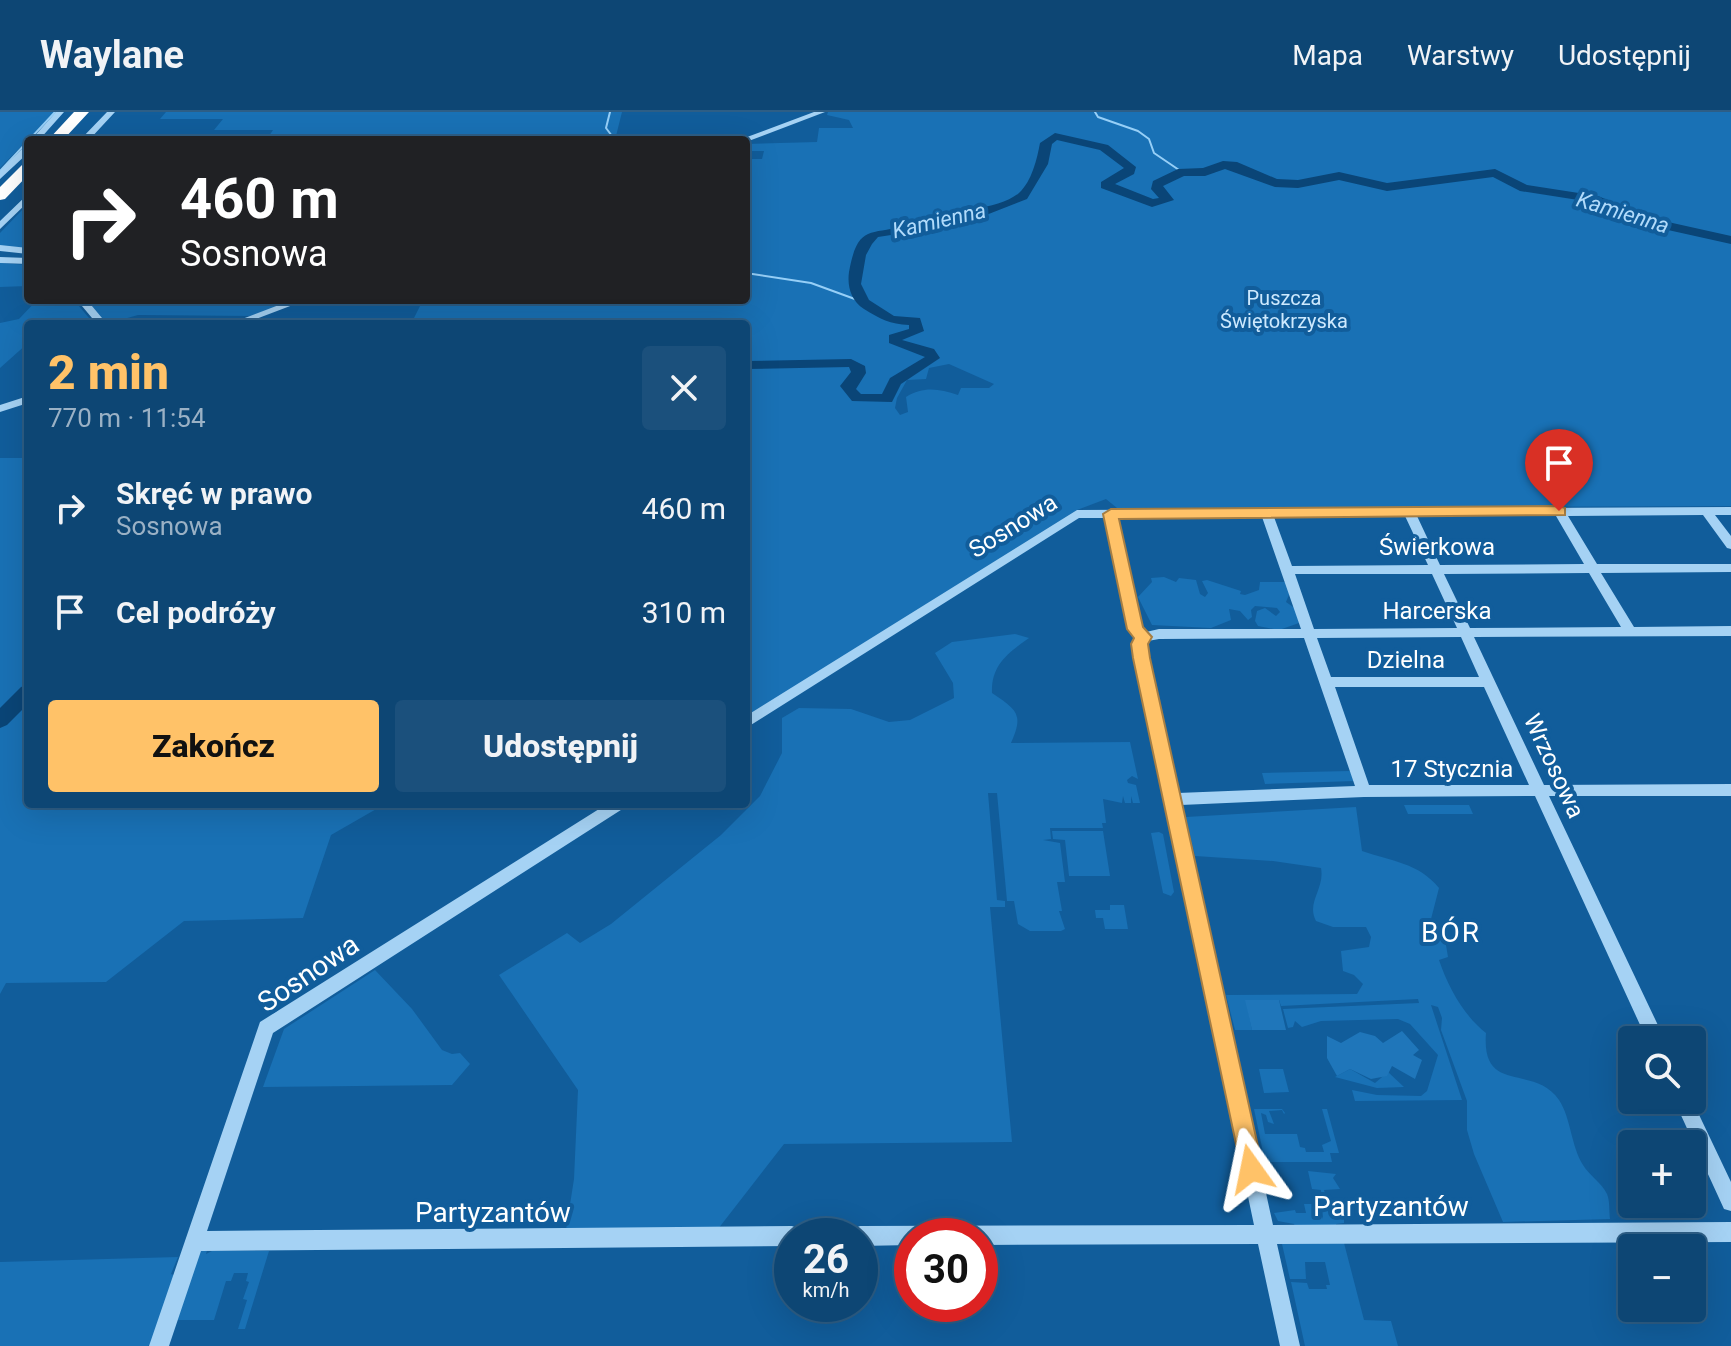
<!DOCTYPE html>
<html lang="pl">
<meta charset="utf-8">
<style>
body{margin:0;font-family:Roboto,sans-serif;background:#1b507c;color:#f1f3f6;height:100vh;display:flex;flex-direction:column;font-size:30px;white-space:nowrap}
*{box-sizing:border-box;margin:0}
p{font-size:26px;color:#9ab1c5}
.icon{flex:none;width:44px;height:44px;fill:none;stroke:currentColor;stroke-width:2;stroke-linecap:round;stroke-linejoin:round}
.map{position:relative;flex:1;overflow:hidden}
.side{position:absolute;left:24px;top:208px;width:726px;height:488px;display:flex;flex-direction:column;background:#0d4674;border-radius:8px;box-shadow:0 8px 32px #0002,0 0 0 2px #2d5e86}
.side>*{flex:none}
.top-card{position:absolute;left:24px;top:24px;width:726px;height:168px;border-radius:8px;box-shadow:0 8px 32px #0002,0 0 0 2px #2d5e86;background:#202124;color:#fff;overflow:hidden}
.tools{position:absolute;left:1618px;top:914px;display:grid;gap:16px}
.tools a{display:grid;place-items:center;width:88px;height:88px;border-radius:8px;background:#0d4674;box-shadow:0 8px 32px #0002,0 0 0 2px #2d5e86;font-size:40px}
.speed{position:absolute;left:774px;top:1106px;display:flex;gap:16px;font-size:40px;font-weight:700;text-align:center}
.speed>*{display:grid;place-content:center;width:104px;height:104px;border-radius:50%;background:#0d4674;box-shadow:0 8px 32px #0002,0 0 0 2px #2d5e86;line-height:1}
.speed small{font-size:20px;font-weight:400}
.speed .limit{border:12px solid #d22;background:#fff;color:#111}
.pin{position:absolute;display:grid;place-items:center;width:68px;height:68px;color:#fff;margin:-82px -34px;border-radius:50% 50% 50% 0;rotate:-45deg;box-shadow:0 0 8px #0007}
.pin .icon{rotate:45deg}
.me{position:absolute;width:88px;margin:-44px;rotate:348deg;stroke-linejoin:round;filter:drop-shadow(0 0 6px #0008)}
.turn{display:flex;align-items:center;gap:28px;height:168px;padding:0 24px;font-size:36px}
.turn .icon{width:104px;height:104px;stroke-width:2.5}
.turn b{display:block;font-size:56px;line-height:68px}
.round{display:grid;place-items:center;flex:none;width:84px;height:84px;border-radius:8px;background:#1b507c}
.headline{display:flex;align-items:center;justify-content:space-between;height:136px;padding:0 24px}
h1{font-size:48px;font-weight:800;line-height:60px;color:#ffc268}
.action{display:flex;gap:16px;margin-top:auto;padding:16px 24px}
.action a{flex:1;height:92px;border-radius:8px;background:#ffc268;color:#111;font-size:32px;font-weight:800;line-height:92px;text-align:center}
.action a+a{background:#1b507c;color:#f1f3f6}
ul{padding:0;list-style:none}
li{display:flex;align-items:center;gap:24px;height:104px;padding:0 24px}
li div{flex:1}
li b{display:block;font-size:30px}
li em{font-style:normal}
header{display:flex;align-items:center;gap:48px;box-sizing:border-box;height:112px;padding:0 40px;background:#0d4674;border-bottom:2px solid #2d5e86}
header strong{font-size:38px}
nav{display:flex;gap:44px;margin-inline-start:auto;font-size:28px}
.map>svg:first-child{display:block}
</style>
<header>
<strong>Waylane</strong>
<nav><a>Mapa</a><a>Warstwy</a><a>Udostępnij</a></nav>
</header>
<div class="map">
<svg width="1731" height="1234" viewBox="0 0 1731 1234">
<rect width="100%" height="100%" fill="#115d9b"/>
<path fill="#1971b5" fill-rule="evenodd" d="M0,0H55L0,56Z
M166,0H622L615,28H640H369L371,24H269L273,18H214L223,7H160Z
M828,0H1731V394L1117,396L1106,387L1077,398L746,605V212H243L260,206L413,208L423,188H746V47H762L764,39H746V32L817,30L819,16H853L849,8L827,3ZM949,252L994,272L989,276H961L958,283C939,277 924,274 906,285L908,300L900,303L895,296L897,286L907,268L926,267L929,256Z
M23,97H28V138L0,134V121Z
M0,151L28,153V174L0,175Z
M37,188H74L94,212H28V231L0,256V211L19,207Z
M87,188H295L252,204L138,203L106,212Z
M0,346H28V692H385L331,723L303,806L184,809L106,870L6,871L0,882Z
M1164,465L1176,470L1179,466L1196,468L1200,482L1205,485L1208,481L1202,469L1207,468L1241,479L1240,482L1245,483L1259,478L1260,470H1286L1290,480L1286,490L1296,497L1299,511L1279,518L1258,514L1255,509L1257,499L1265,496L1276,504L1280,500L1277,496L1255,494L1251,498L1252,505L1248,508L1240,499L1229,497L1231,508L1211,516L1152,513L1138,485L1152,470L1151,466Z
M1015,522L1029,526C1008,541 991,553 992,581C1017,598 1024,602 1011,631L1130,630L1138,667L1132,664L1127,668L1128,671L1136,673L1140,691H1133L1131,684V691H1125L1123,684L1122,691L1103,687L1106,711H1102L1103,716H1050L1051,727L1043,728L1060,731L1065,770H1057L1062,799H1059L1065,817L1061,819H1030L1018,812L1014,789H1007L997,681H988L997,788L1005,789V795H990L1012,1030L784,1032L718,1117L566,1118L574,1067L578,978L499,863L567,821L580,831L611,812L721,723L760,684L782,641V606L799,596L851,597L889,610L910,608L954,586L953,571L935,541L952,530Z
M1350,659L1355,669L1265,672L1262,661Z
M1404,693H1469L1473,702H1408Z
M1356,695L1362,739C1391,749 1419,751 1439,776L1430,811L1445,827L1448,845L1439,848C1448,875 1464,904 1486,921C1481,984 1534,951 1559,988C1571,1006 1571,1034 1583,1053C1589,1063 1602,1071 1607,1082C1610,1089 1609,1099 1610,1107L1503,1110L1474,1042L1467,1018V989L1441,918L1442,906L1438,895L1431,893L1462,988L1355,989L1352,978L1377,983L1421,984L1427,979L1438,943L1410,912L1398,907L1321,909L1302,915L1295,909L1293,915L1288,916L1283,897L1419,891L1418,887L1281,894L1279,888H1246L1252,918H1235L1226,883L1357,882L1363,872L1354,863L1343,859L1341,839L1369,835L1371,825L1366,815H1333L1316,809C1306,790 1325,777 1321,756L1273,749L1195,744L1186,705Z
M1052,719H1103L1110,764H1069L1065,728L1053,727Z
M1159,720L1163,722L1174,780L1171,784L1163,781L1151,721Z
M1110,793H1124L1128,817H1105L1103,806H1096L1095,798H1110Z
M375,858L412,897L442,938L452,942L460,941L470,952L452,973L263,975L284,917Z
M1259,957H1283L1289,980L1264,981Z
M1350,957L1375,971L1388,960L1404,975L1377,976L1335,965Z
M1254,997H1282L1285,1001L1284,1002L1282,998L1269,999L1274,1012L1268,1010L1266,1003L1261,1001L1265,1022H1297L1300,1035L1305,1036L1306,1040H1324L1322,1033L1331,1029L1322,997H1327L1339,1041H1330L1332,1050H1265Z
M1308,1059L1336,1062L1333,1066L1340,1077L1324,1078L1332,1107H1344V1111L1336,1112L1337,1116H1296L1294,1112L1278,1109L1274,1101L1295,1098L1296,1101H1306L1304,1092H1313L1314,1085L1323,1107L1321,1078L1312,1077Z
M1344,1131L1364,1208L1391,1209L1398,1234H1305L1291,1170L1307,1171L1309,1177H1327L1326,1173H1330L1325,1150H1305L1306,1167H1290L1282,1132Z
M208,1135L206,1142L212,1139H269L245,1217H238L247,1188L243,1187L249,1170L246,1169L248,1161H234L231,1169H226L214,1208H176L200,1139Z
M178,1145L171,1162L176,1164L153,1230L148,1234H0V1150Z"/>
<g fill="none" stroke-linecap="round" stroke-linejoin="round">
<path stroke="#96cff7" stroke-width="2" d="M610,0L606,16L615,28
M1095,0L1098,5L1138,19L1149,27L1154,41L1182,60
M29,28L55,0
M0,59L28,29
M746,161L811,171L863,190"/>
<path fill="#0a4577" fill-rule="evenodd" d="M1055,21L1108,33L1136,55L1134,62L1115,72L1153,87L1159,86L1151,77L1153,69L1178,57L1203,56L1223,49L1237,50L1277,67L1298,68L1339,60L1387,71L1495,57L1527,73L1598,84L1650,106L1731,124V132L1641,112L1591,90L1520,79L1493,65L1387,79L1339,68L1298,76L1275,75L1225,57L1205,64H1184L1163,74L1174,88L1152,95L1101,76V70L1124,56L1100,38L1057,28L1052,32L1048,52L1027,87L981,105L929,112L917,119L878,125L872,132L866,143L861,172L869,188L894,204L920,206L924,219L902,228L934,237L940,246L901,272L892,290L852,289L840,274L851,260L849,255L746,257V249L851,247L865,254L866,261L856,277L861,282H882L890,266L925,245L889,231V223L909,217V213C890,212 880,207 864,197C851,189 847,174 849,160C858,111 870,124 908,113C914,111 919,107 925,106C949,99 999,98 1019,81C1032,69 1037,47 1040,31Z
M28,573V592L7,613L0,616V596L21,575Z"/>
</g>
<path fill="#1f76ba" d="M1245,888H1279L1286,918H1252Z
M1402,919L1419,938L1413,943L1422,948L1415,967L1392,954L1387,964L1371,967L1350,957L1337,964L1327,946V924L1341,931L1360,920L1375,924L1383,931Z"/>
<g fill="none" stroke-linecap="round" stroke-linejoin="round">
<path fill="#a5d2f4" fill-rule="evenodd" d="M56,0H64L39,28H31Z
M107,0H115L89,28H80Z
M814,0H825L746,30L739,28Z
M25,34H28V41L0,67V59Z
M28,82V90L0,117V109Z
M0,133L28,136V142L0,139Z
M0,145L28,146V152L0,151Z
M77,188H87L107,212H97Z
M292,188H306L243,212H229Z
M28,284V291L0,300V293Z
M1731,395V403H1715L1731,424V437L1727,436L1703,403L1568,404L1597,452H1731V460L1601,461L1634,515L1731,514V524L1474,525L1544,673L1731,672V684H1549L1665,928H1647L1535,684L1364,685L1181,693L1273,1113L1731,1110V1130L1277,1132L1300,1234H1280L1258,1132L980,1133V1124H912V1133L860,1134V1124H850L853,1117L860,1114L1254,1113L1132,534L1136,526L1128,517L1106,406H1079L746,616V604L1077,398ZM1405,404L1428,453L1292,454L1274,405ZM1417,404H1556L1584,452L1440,453ZM1262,405L1301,517H1159L1146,520L1141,515L1118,406ZM1589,461L1621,515L1470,516L1444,462ZM1295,462H1432L1457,516L1314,517ZM1461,525L1479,565H1331L1317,526ZM1304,526L1355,674L1178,681L1146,534L1148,529L1159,527ZM1335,575H1484L1529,673H1369Z
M607,692H626L624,696L273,921L207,1119L792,1114L799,1117L802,1124H792V1134L201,1139L169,1234H149L260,910Z
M1674,988H1692L1731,1070V1099L1724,1097Z"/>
<path fill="#fff" fill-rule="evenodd" d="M74,0H89L63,28H48Z
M28,51V63L5,87L0,88V75L23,52Z"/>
</g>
<path fill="#ffc268" stroke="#a67e44" stroke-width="2" d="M1559,394L1565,396V403L1119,407L1143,515L1152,525L1148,532L1150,546L1263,1057L1260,1065L1251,1069L1243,1065L1133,546L1131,532L1134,526L1127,517L1103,402L1111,397Z"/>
<g text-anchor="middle" stroke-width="8" stroke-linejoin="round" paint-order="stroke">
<g font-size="20" fill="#cde9fe" stroke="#115d9b">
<text x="1284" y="193">Puszcza<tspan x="1284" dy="23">Świętokrzyska</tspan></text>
</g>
<g font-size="22" font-style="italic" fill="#b1dbfb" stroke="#115d9b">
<text transform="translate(1623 100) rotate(17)" y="8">Kamienna</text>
<text transform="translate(939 108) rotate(-13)" y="8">Kamienna</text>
</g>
<g font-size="24" fill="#fff" stroke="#115d9b">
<text transform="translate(1013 414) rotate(-32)" y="8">Sosnowa</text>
<text x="1437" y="443">Świerkowa</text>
<text x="1437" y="507">Harcerska</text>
<text x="1406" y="556">Dzielna</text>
<text transform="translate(1554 654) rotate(65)" y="8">Wrzosowa</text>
<text x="1452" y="665">17 Stycznia</text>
</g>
<g font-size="28" letter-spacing="2" fill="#fff" stroke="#115d9b">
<text x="1451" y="830">BÓR</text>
</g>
<g font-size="28" fill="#fff" stroke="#115d9b">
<text transform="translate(308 861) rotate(-34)" y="10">Sosnowa</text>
<text x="1391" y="1104">Partyzantów</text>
<text x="493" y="1110">Partyzantów</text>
</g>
</g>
</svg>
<div class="tools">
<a><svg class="icon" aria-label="search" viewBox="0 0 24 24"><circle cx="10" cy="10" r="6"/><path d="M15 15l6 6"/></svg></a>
<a>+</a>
<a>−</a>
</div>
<div class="speed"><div>26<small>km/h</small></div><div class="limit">30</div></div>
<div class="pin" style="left:1559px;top:399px;background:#d93025"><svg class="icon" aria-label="arrive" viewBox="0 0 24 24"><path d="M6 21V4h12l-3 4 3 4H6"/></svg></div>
<svg class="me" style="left:1251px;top:1057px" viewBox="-20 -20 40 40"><path d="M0-17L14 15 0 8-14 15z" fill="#ffc268" stroke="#fff" stroke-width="4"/></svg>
<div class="top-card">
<div class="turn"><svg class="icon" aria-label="right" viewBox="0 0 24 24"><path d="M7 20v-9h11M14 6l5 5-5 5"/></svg><div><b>460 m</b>Sosnowa</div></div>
</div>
<section class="side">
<div class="headline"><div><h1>2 min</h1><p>770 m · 11:54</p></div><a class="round"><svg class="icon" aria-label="close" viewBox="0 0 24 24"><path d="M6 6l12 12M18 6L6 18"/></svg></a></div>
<ul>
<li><svg class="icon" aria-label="right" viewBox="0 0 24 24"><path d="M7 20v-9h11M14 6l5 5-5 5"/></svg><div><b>Skręć w prawo</b><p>Sosnowa</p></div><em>460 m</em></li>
<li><svg class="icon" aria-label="arrive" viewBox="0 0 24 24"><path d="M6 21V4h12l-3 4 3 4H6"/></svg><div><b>Cel podróży</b></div><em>310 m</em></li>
</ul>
<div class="action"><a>Zakończ</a><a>Udostępnij</a></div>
</section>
</div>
